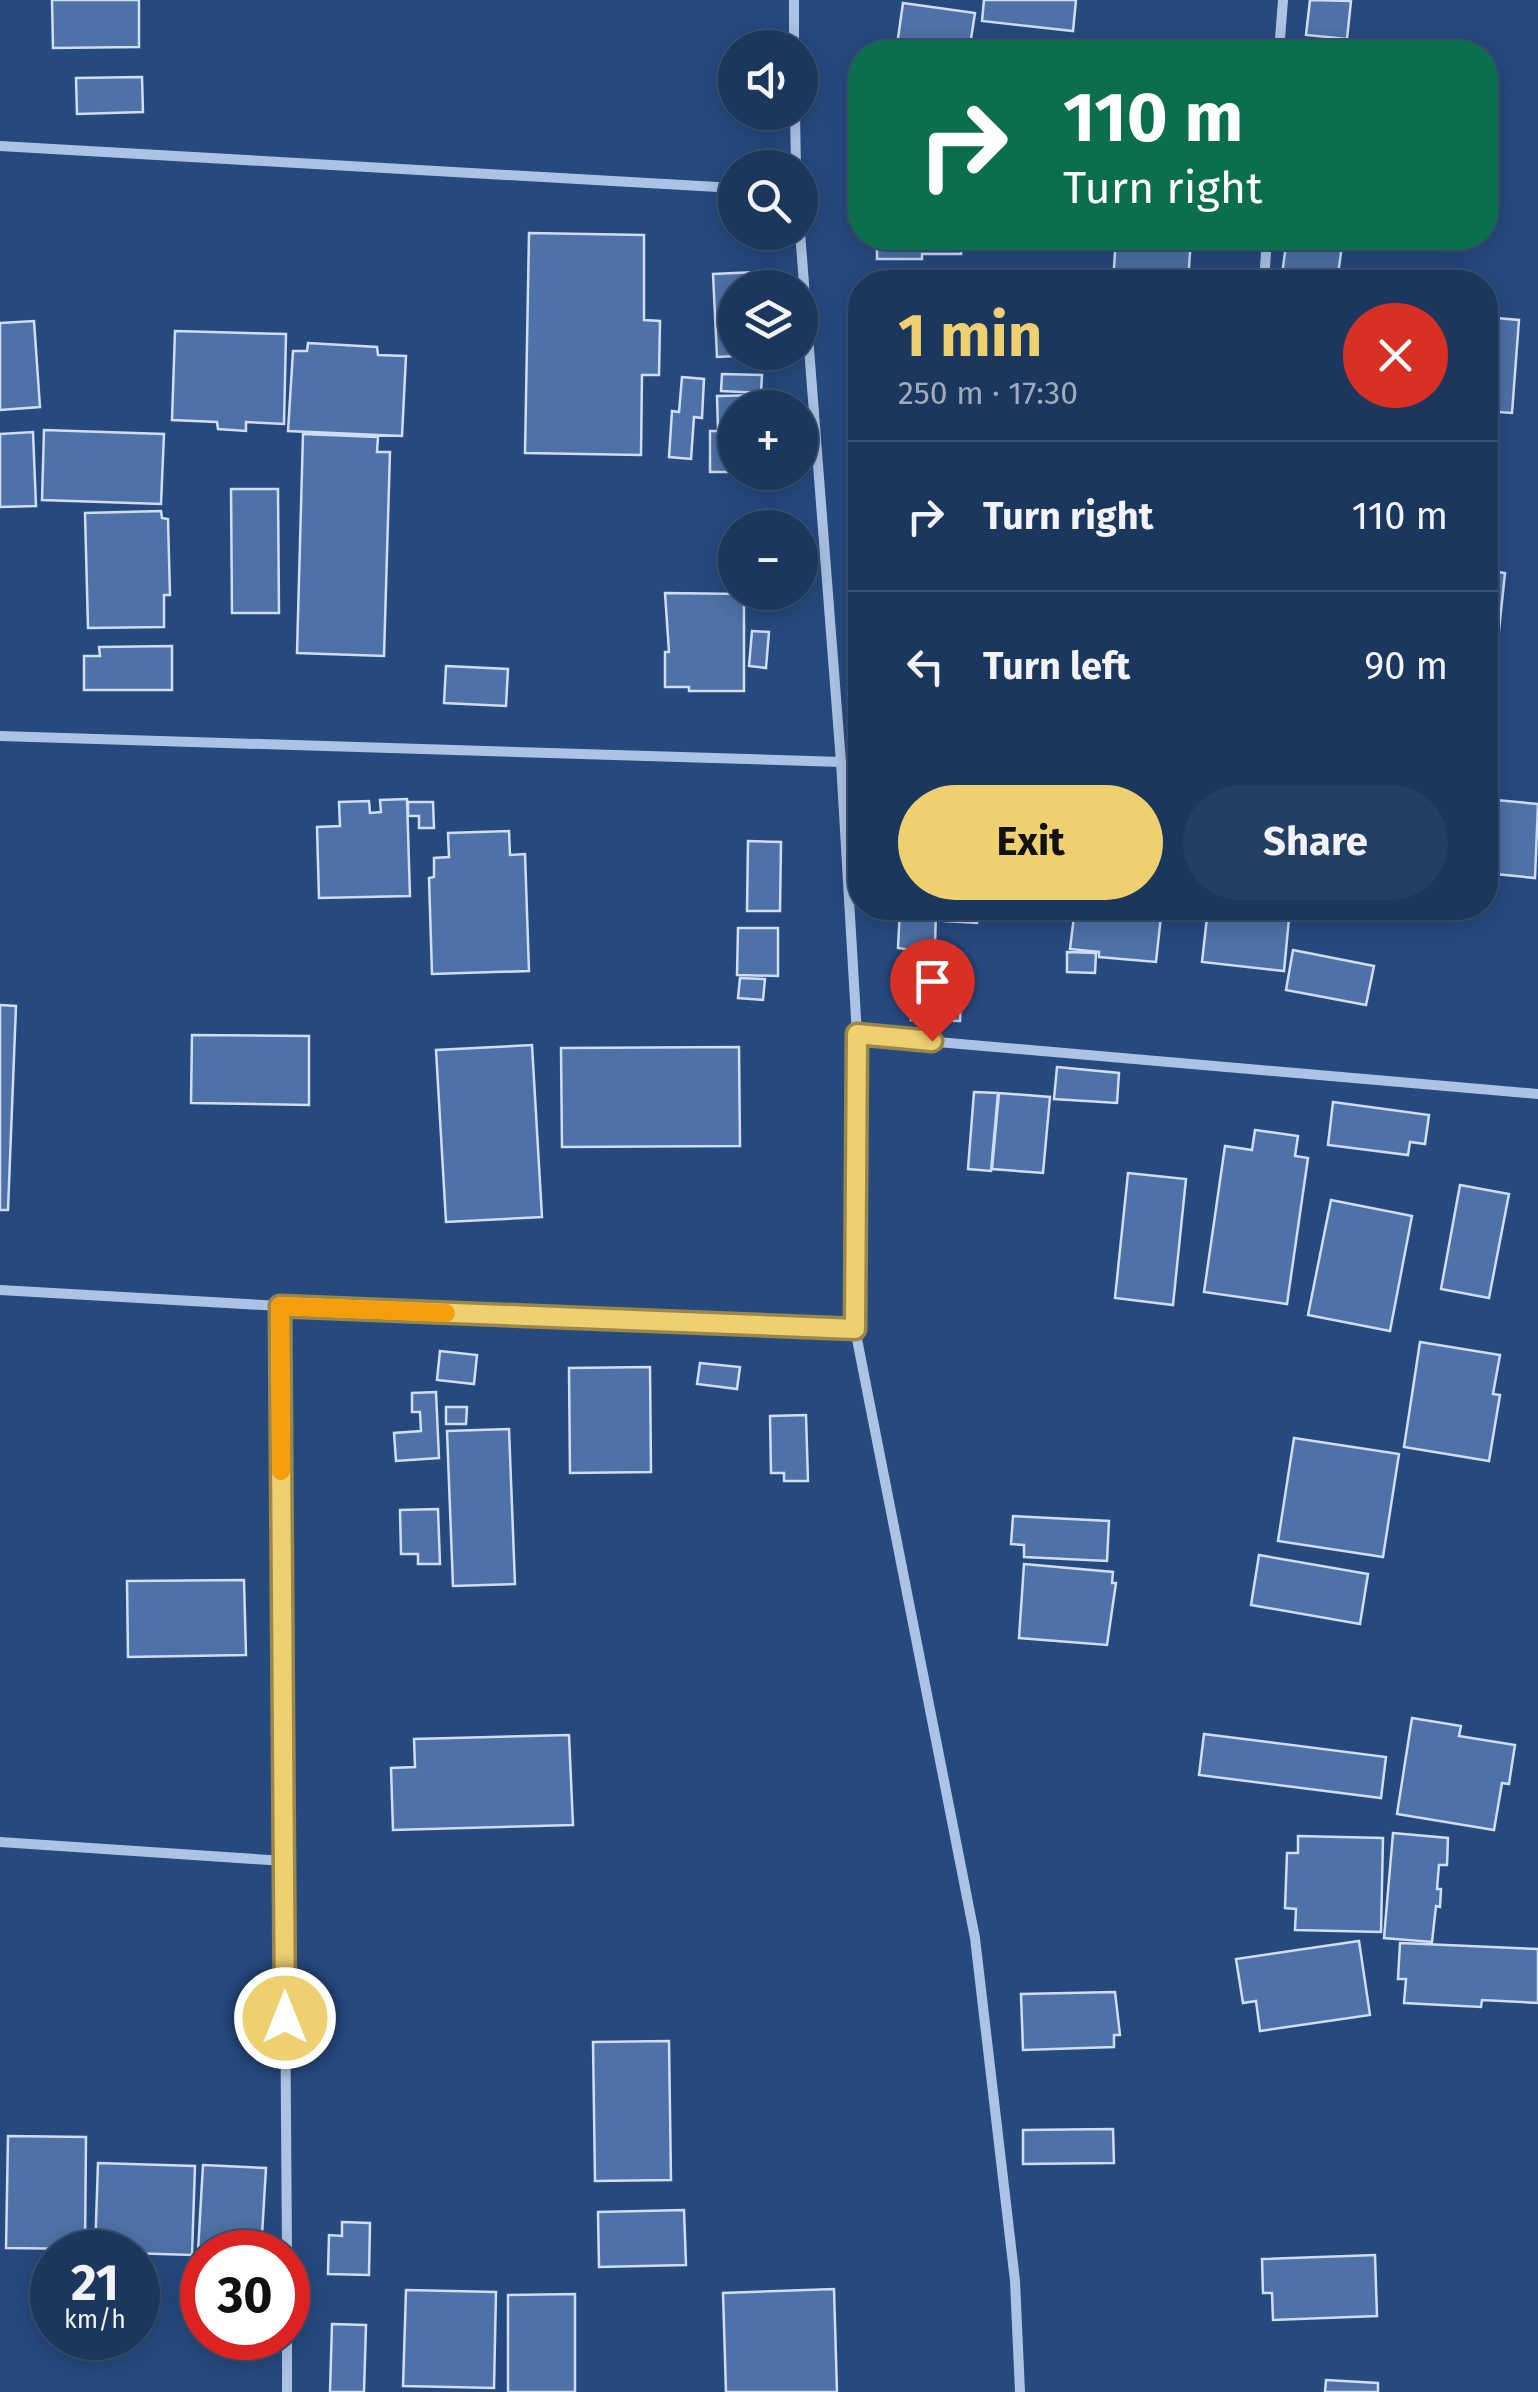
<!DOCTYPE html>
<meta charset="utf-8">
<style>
body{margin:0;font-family:"Fira Sans",sans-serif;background:#253f64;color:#f1f3f6;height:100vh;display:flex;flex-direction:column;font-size:38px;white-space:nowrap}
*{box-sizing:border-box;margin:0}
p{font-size:32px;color:#a0acbc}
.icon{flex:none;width:55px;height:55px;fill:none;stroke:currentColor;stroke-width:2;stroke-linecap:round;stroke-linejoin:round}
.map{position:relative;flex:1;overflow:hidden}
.side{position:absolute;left:848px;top:270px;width:650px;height:650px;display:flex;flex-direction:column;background:#1c375e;border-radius:40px;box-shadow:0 5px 25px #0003,0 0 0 2px #3a5173}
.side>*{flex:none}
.top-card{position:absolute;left:848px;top:40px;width:650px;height:210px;border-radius:40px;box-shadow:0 5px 25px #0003,0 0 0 2px #3a5173;background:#0b6e4f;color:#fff;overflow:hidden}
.tools{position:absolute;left:718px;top:30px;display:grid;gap:20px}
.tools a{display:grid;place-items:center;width:100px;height:100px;border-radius:50%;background:#1c375e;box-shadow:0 5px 25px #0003,0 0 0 2px #3a5173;font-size:50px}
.speed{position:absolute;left:30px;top:2230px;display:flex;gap:20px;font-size:50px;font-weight:700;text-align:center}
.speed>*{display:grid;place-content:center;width:130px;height:130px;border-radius:50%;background:#1c375e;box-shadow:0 5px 25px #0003,0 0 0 2px #3a5173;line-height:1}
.speed small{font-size:25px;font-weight:400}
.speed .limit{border:15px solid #d22;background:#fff;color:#111}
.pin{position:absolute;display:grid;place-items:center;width:85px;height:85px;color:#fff;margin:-102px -42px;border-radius:50% 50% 50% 0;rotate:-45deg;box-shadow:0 0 10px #0007}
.pin .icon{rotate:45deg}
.me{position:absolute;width:110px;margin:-55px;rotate:0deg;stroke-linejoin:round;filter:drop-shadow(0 0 8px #0008)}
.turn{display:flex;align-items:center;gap:35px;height:210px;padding:0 50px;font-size:45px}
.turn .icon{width:130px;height:130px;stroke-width:2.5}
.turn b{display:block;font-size:70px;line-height:85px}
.round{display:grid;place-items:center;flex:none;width:105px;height:105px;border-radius:52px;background:#253f64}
.summary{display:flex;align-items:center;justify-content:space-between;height:170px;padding:0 50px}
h1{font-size:60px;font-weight:700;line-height:75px;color:#eed071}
.primary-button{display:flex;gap:20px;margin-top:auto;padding:20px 50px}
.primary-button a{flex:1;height:115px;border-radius:60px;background:#eed071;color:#111;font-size:40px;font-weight:700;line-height:115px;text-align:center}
.primary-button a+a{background:#253f64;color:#f1f3f6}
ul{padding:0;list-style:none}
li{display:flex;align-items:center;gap:30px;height:150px;padding:0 50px;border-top:2px solid #3a5173}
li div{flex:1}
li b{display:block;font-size:38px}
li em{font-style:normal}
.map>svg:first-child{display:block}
</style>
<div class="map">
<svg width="1538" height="2392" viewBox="0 0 1538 2392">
<rect width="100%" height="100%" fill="#26497e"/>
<path fill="#4e72a7" stroke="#cfdef4" stroke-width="2.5" d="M52,0H139V47L53,48Z
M984,0H1076L1073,31L982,21Z
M1310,0L1351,1L1347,39L1306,35Z
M903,3L975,13L969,52H896Z
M142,77L143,112L77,114L76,78Z
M529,233L644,235V320L660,321L659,375H642L641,455L525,453Z
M877,238H961V254H922V259H877Z
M1116,238H1124V243H1131V238H1191L1188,282H1113Z
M1287,238H1343L1337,282L1281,281Z
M757,272L758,288H735V352L760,355L717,357L713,274Z
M1485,317L1519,320L1512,413L1485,411Z
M34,321L40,407L0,410V323Z
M175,331L286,334L284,424L246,422V431L218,429L217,422L172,420Z
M308,343L377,347L378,355L406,356L402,436L288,431L293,351H307Z
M722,374L762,375L761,393L721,391Z
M682,377L704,379L702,418L694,417L691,459L669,457L672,411L679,412Z
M766,395V408H735V472H710V431H718L717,396Z
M44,430L164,434L161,504L42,500Z
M33,432L36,506L0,507V434Z
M303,434L378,437L377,452H390L384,656L297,653Z
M231,489H278L279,613H232Z
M161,511L162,518L168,519L170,595H164V627L88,628L85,513Z
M1485,570L1505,573L1494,678L1485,677Z
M665,593L744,594V691H689V687H665V652H669Z
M752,631L769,632L766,668L749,666Z
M172,646V690H84V656H100L99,647Z
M446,666L508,669L506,706L444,703Z
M407,799L410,896L319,898L317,827L340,826L339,802L369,801L370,813L381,812L380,800Z
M1485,799L1538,804L1535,878L1485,873Z
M408,802H433L434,828H419V816H408Z
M509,831L510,855L525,854L529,971L432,974L429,878L434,877V858L449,857L448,833Z
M748,841L781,842L780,911H747Z
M900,908H936L934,986L903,984L905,949L898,948Z
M946,908H978L977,923L945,921Z
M1075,908L1161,916L1156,962L1099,957V952L1070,949Z
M1208,908H1290L1284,971L1202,962Z
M738,928H778V976L737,975Z
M1293,950L1374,966L1366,1005L1286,990Z
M1067,952L1096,953L1095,973L1067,972Z
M740,978L765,979L763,1000L738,998Z
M912,998L961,999L960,1021L911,1020Z
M0,1005L16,1006L8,1210H0Z
M192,1035L309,1036V1105L191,1103Z
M532,1045L542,1217L446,1222L436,1050Z
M739,1047L740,1146L562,1147L561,1048Z
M1057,1067L1119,1073L1117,1103L1054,1099Z
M974,1092L998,1093L991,1171L968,1169Z
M999,1093L1050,1097L1043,1173L992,1169Z
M1333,1102L1429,1115L1425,1144L1410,1142L1408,1155L1328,1145Z
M1255,1130L1298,1136L1295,1156L1308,1158L1287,1304L1204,1292L1225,1146L1252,1150Z
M1128,1173L1186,1179L1173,1305L1115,1298Z
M1460,1185L1509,1194L1489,1298L1441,1289Z
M1331,1200L1412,1216L1390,1331L1308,1315Z
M1420,1342L1500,1355L1493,1394L1500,1395L1489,1461L1404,1447Z
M440,1351L477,1355L474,1384L437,1380Z
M700,1363L740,1367L737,1389L697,1384Z
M650,1367L651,1472L570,1473L569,1368Z
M436,1392L439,1458L396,1461L394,1433L421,1431L420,1412H412V1393Z
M446,1407H467L466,1424H446Z
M806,1415L808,1481H784V1473H771L770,1416Z
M509,1429L515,1584L453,1586L447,1431Z
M1294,1438L1399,1454L1383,1557L1278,1541Z
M438,1509L440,1564H418V1554H401L400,1510Z
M1013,1516L1109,1521L1107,1561L1024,1557V1545L1011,1544Z
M1259,1555L1368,1574L1360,1624L1251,1605Z
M1024,1564L1113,1572L1112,1583H1116L1107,1645L1019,1638Z
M244,1580L246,1655L128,1657L127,1581Z
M1412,1718L1461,1726L1459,1736L1515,1745L1509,1784L1502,1783L1494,1830L1397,1814Z
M1204,1734L1386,1757L1381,1798L1199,1775Z
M569,1735L573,1825L393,1830L391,1768L415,1767L414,1739Z
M1393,1833L1448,1838L1447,1865H1439L1437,1889H1441L1440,1907L1436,1906L1432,1942L1384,1938Z
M1298,1836L1383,1838L1381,1932L1295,1930L1296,1909L1285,1908L1287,1853H1298Z
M1359,1941L1370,2015L1260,2031L1256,2001L1243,2003L1236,1959Z
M1400,1943L1538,1949V2003L1482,2000L1481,2007L1404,2003L1406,1979H1398Z
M1115,1992L1120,2035H1114V2047L1023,2050L1021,1994Z
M669,2041L671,2180L595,2181L593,2042Z
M1113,2129L1114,2163L1023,2164V2130Z
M8,2136L86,2137L85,2249L6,2248Z
M98,2163L195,2166L192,2255L95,2252Z
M203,2165L266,2168L261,2252L198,2251Z
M684,2210L686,2265L599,2267L598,2212Z
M342,2222L370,2223L369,2275L328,2274L329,2235L342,2236Z
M1375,2255L1377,2316L1273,2320L1272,2293H1263L1262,2259Z
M834,2289L837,2392H726L723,2293Z
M406,2290L496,2292L494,2388L403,2386Z
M575,2294V2392H508V2295Z
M332,2324L366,2325L364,2392H330Z
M1326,2380L1378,2383V2392H1325Z"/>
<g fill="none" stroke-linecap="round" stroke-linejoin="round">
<path stroke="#acc3e5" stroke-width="10" d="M794,0V48
M1279,52L1283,0
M795,112L796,168
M0,146L735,188
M800,232L841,762L857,1035L855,1329L975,1938L1015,2281L1020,2392
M1264,282L1267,238
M0,736L841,762
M857,1035L1538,1094
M0,1290L280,1306L855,1329
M280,1306L287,2252
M0,1842L284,1861
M287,2338V2392"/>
</g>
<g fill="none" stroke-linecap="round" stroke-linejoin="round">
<defs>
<path id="route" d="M285,2018L280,1306L855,1329L857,1034L932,1041"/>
</defs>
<use href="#route" stroke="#9b8749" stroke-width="25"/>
<use href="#route" stroke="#eed071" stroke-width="18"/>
<path stroke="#f59e0b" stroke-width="18" d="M281,1471L280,1306L446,1313"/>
</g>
</svg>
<div class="tools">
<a><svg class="icon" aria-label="sound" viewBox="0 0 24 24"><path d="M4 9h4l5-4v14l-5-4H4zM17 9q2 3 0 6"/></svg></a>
<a><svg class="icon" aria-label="search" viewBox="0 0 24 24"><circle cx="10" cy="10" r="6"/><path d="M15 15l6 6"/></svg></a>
<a><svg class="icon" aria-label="layers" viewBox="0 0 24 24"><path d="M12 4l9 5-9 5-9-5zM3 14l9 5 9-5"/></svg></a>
<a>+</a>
<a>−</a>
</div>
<div class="speed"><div>21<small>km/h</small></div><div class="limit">30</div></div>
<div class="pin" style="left:932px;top:1041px;background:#d93025"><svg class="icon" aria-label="arrive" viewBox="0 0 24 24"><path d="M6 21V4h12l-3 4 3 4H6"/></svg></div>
<svg class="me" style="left:285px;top:2018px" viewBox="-20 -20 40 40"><circle r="17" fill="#eed071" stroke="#fff" stroke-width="3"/><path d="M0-11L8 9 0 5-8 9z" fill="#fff"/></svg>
<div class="top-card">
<div class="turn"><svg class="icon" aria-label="right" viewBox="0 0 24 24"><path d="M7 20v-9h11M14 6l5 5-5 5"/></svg><div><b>110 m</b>Turn right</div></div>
</div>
<section class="side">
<div class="summary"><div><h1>1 min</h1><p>250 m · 17:30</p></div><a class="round" style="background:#d93025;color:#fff"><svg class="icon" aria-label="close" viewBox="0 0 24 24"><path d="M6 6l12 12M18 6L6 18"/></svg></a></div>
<ul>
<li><svg class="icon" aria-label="right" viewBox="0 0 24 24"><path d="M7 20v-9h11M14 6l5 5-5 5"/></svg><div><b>Turn right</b></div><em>110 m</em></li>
<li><svg class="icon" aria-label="left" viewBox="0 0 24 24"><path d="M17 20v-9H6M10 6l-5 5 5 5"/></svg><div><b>Turn left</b></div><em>90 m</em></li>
</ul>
<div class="primary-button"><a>Exit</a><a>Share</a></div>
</section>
</div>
